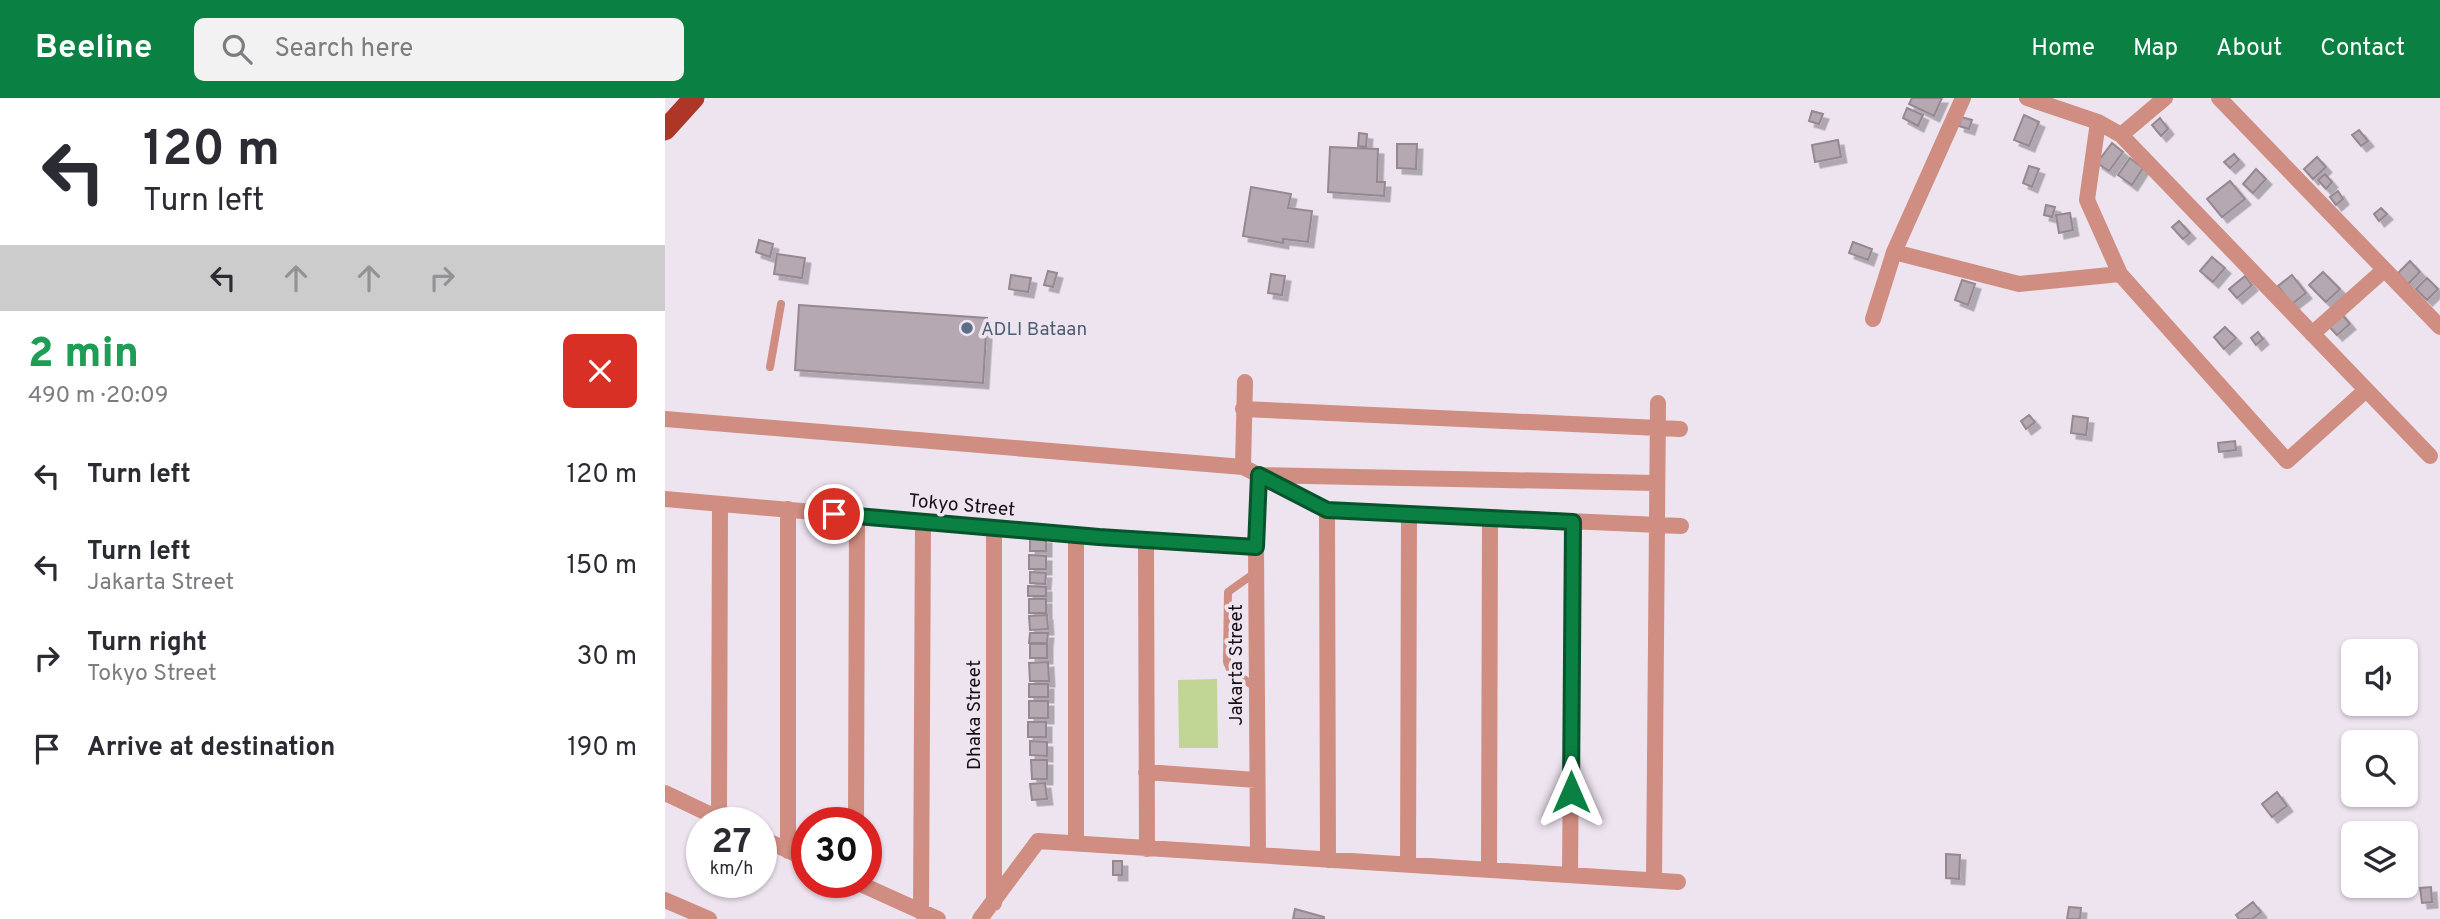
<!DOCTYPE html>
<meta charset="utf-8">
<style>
body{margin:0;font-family:Overpass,sans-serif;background:#f2f2f3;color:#2b2b33;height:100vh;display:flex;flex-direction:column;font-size:26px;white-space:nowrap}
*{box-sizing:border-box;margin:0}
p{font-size:23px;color:#7c7c81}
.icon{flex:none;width:38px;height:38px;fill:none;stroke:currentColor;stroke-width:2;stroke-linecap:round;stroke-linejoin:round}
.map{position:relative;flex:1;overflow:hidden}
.sheet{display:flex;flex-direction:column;background:#fff;width:665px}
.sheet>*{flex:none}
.guide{background:#fff;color:#2b2b33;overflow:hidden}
.controls{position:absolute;left:1676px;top:541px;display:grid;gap:14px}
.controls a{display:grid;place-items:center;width:77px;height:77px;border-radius:10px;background:#fff;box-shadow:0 2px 5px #0004;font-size:35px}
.speed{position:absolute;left:21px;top:709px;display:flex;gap:14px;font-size:35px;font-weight:700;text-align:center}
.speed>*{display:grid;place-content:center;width:91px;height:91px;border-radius:50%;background:#fff;box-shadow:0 2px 5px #0004;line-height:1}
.speed small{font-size:18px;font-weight:400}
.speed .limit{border:10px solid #d22;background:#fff;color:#111}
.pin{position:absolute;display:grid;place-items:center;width:60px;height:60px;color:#fff;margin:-30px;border:4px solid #fff;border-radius:50%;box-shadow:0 2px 7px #0007}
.me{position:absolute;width:77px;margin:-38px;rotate:0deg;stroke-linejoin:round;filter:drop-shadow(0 0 5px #0008)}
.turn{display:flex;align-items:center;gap:24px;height:147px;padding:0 28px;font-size:32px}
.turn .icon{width:91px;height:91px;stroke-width:2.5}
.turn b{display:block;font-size:49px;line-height:60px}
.lanes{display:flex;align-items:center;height:66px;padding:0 28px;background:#0003;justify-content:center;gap:35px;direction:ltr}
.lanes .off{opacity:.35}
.round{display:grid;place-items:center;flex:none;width:74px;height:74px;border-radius:10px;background:#f2f2f3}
.overview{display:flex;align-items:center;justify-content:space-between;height:119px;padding:0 28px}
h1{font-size:42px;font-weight:800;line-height:52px;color:#1e9e55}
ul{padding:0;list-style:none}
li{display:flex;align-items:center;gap:21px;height:91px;padding:0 28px}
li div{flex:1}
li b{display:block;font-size:26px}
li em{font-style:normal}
header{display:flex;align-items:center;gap:42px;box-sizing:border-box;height:98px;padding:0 35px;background:#0b8043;color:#fff}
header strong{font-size:33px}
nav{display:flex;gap:38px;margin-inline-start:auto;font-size:24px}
.search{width:490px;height:63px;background:#f2f2f3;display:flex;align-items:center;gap:18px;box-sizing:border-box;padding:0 24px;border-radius:10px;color:#7c7c81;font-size:26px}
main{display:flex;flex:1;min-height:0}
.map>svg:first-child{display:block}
</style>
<header>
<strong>Beeline</strong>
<div class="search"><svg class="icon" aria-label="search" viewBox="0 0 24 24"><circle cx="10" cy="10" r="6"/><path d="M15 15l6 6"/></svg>Search here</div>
<nav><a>Home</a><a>Map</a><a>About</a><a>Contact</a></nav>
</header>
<main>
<section class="sheet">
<div class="guide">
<div class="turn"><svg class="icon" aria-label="left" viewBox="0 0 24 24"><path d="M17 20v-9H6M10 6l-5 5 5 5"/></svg><div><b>120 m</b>Turn left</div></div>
<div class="lanes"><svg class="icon" aria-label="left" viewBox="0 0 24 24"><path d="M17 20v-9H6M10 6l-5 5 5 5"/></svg><svg class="icon off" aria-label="ahead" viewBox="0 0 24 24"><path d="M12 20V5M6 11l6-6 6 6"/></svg><svg class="icon off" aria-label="ahead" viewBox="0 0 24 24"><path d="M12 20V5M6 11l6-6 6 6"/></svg><svg class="icon off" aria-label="right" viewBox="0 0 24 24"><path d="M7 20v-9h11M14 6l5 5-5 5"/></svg></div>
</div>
<div class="overview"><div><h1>2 min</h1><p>490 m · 20:09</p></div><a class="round" style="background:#d93025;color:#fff"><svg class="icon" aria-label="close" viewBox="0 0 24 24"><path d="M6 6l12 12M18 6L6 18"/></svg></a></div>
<ul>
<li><svg class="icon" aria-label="left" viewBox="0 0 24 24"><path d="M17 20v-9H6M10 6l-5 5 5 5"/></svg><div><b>Turn left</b></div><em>120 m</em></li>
<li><svg class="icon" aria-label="left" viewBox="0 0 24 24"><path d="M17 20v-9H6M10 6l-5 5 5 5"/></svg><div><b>Turn left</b><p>Jakarta Street</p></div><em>150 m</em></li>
<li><svg class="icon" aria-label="right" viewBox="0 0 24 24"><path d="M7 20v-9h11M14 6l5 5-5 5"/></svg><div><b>Turn right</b><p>Tokyo Street</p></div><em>30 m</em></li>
<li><svg class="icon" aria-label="arrive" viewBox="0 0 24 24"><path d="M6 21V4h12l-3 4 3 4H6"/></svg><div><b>Arrive at destination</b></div><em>190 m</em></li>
</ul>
</section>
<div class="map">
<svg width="1775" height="821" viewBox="0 0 1775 821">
<defs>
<filter id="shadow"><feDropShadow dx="5.5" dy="5.5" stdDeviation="0" flood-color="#0004"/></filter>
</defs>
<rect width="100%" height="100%" fill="#eee4f0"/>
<path fill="#c1d695" d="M552,581L553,650H514L513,582Z"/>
<path fill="#b6a8b0" stroke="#968890" stroke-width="2" filter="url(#shadow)" d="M1247,0H1277L1269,18L1244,6Z
M1242,10L1258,17L1253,28L1238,20Z
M1147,13L1158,16L1154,26L1144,23Z
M1359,17L1374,24L1364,48L1349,42Z
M1296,19L1307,22L1304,31L1294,28Z
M1495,20L1503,31L1496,38L1487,27Z
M1694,32L1703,43L1696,48L1687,37Z
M694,35L702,36L701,49L693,48Z
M1173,42L1176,59L1150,64L1147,47Z
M1447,45L1458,54L1444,73L1432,65Z
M732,46H752L751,71L732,70Z
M665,49L713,51L712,84H720L719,98L663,94Z
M1569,56L1574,62L1565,70L1559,64Z
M1652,59L1661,69L1648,81L1639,71Z
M1465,60L1478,70L1467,87L1453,77Z
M1364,68L1374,71L1367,89L1358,85Z
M1591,71L1601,81L1588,95L1578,86Z
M1660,76L1667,84L1661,91L1653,82Z
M1565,83L1580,101L1557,119L1542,101Z
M586,89L626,96L623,110L647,113L643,144L618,141V145L578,138Z
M1673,93L1678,101L1671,107L1665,99Z
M1381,107L1390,109L1387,119L1379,117Z
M1716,110L1722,116L1714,123L1709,116Z
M1405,115L1408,132L1394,135L1391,117Z
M1514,123L1525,135L1518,141L1507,129Z
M94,142L108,146L105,159L91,154Z
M1188,144L1207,151L1203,162L1184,155Z
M112,156L140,160L137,180L109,176Z
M1547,159L1560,170L1548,184L1535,173Z
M1745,163L1755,174L1743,186L1733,175Z
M383,173L392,175L388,189L379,187Z
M1658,174L1675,191L1661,204L1644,187Z
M606,176L620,178L617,197L603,195Z
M346,177L366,180L363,194L344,191Z
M1627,177L1641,195L1627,206L1613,188Z
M1580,178L1587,187L1572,200L1564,191Z
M1762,180L1773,191L1762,202L1751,191Z
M1297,182L1310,186L1303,207L1290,202Z
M134,207L322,220L318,285L130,272Z
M1674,213L1685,226L1672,237L1661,225Z
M1560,229L1571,240L1559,251L1549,239Z
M1593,234L1598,241L1591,247L1586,240Z
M1364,317L1370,324L1361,331L1356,323Z
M1408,318L1423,320L1421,337L1406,335Z
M1570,343L1571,352L1554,354L1553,345Z
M365,440H381V453H365Z
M364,457L381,458V471H364Z
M365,474L381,475L380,486L365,485Z
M363,488L381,489V498H363Z
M364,501H381V515H364Z
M382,517L383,531L365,532L364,518Z
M365,535H383L382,545H364Z
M365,546H382V560H365Z
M383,564L384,583H365L364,565Z
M364,586H383V599H364Z
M364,603H383V620H364Z
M363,624H381V639H363Z
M365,643L382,644V658L365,657Z
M366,662H382V681H367Z
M380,685L382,701L367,702L365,686Z
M1612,694L1622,708L1607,719L1597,706Z
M1281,756L1295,757L1294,781L1281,780Z
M448,763H457V777H448Z
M1766,789L1767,804L1757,805L1755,790Z
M1588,804L1596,814L1587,821H1574L1571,817Z
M1404,809L1416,810L1415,821H1402Z
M630,811L659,819V821H628Z"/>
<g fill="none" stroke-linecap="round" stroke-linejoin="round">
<path stroke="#d08d81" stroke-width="8" d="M105,269L116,206
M591,590L565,571L562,564L563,494L591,474"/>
<path stroke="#d08d81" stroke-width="16" d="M1298,0L1229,154L1354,186L1455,176
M1362,0L1433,24L1456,37L1500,0
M1554,0L1775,229
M1433,24L1422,102L1455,176L1622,363L1701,292
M1456,37L1765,358
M1208,221L1229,154
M1647,236L1719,172
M578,311L1015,331
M0,321L578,369L662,412L1016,428
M578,369L580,284
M0,401L411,437L591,449
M662,412L663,762
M329,430V805
M411,437V744
M481,443L482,751
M481,674L591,682
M0,695L61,724
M54,720L55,406
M191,724L192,418
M96,740L142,761
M123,753V411
M593,757L591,449L594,377L991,385
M743,767L744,418
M824,771L825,420
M905,775L908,424
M989,782L993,305
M191,784L273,821
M0,802L44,821
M256,814L258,424
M315,821L373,743L1013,784"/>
<path stroke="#ae3626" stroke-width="21" d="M0,32L29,0"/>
</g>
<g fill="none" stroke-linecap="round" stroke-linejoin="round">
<defs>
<path id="route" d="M169,416L434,439L591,449L594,377L662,412L908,424L906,694"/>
</defs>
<use href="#route" stroke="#07532c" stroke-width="18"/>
<use href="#route" stroke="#0b8043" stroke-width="12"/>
</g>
<circle fill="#5c6f8a" stroke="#eee4f0" stroke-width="2.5" cx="302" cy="230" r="7"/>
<g text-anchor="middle" stroke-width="7" stroke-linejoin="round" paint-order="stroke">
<g font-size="19" fill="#4e5e75" stroke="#eee4f0" text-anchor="start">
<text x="316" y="237">ADLI Bataan</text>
</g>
<g font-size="19" fill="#120e12" stroke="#eee4f0">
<text transform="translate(297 406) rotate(5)" y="7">Tokyo Street</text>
<text transform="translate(570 567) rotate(-90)" y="7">Jakarta Street</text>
<text transform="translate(308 617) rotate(-90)" y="7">Dhaka Street</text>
</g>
</g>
</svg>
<div class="controls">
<a><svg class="icon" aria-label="sound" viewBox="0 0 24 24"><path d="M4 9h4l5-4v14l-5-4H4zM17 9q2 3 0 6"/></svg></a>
<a><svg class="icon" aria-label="search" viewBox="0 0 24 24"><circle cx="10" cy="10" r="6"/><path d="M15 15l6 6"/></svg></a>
<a><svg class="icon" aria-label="layers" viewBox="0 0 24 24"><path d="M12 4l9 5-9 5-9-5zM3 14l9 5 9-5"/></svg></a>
</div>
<div class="speed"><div>27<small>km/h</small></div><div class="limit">30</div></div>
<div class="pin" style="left:169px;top:416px;background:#d93025"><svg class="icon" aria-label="arrive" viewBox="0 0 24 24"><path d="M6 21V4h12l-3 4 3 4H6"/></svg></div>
<svg class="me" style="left:906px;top:694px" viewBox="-20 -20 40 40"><path d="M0-17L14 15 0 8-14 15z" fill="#0b8043" stroke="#fff" stroke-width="4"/></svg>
</div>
</main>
